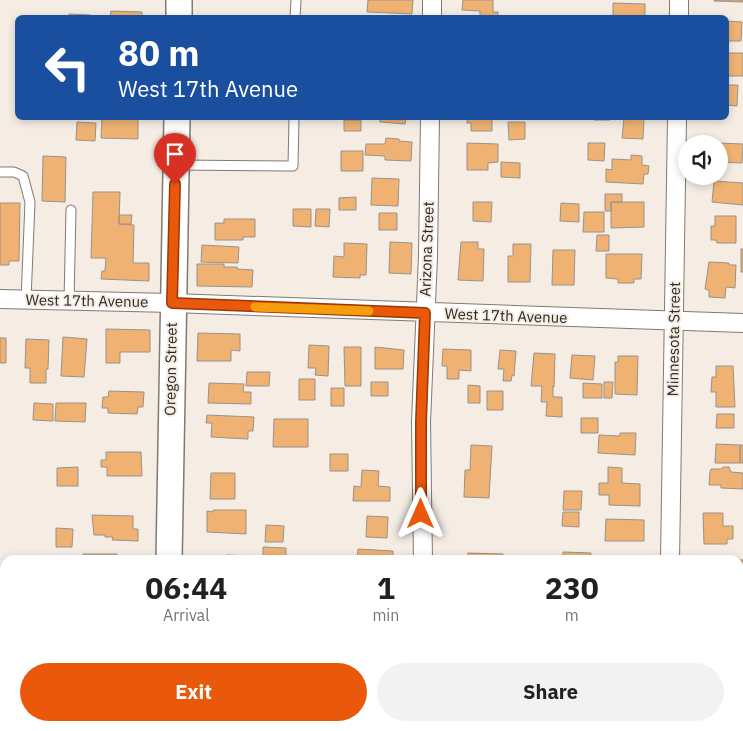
<!DOCTYPE html>
<style>
body{margin:0;font-family:"IBM Plex Sans",sans-serif;background:#f2f2f2;color:#202124;height:100vh;display:flex;flex-direction:column;font-size:19px;white-space:nowrap}
*{box-sizing:border-box;margin:0}
p{font-size:16px;color:#757577}
.icon{flex:none;width:28px;height:28px;fill:none;stroke:currentColor;stroke-width:2;stroke-linecap:round;stroke-linejoin:round}
.map{position:relative;flex:1;overflow:hidden}
.details{position:absolute;left:0px;top:555px;width:744px;height:176px;display:flex;flex-direction:column;background:#fff;border-radius:15px 15px 0 0;box-shadow:0 2px 8px #0003}
.details>*{flex:none}
.guide{position:absolute;left:15px;top:15px;width:714px;height:105px;border-radius:8px;box-shadow:0 2px 8px #0003;background:#1a4fa0;color:#fff;overflow:hidden}
.tools{position:absolute;left:678px;top:135px;display:grid;gap:10px}
.tools a{display:grid;place-items:center;width:50px;height:50px;border-radius:50%;background:#fff;box-shadow:0 2px 8px #0003;font-size:25px}
.pin{position:absolute;display:grid;place-items:center;width:42px;height:42px;color:#fff;margin:-51px -21px;border-radius:50% 50% 50% 0;rotate:-45deg;box-shadow:0 0 5px #0007}
.pin .icon{rotate:45deg}
.me{position:absolute;width:55px;margin:-28px;rotate:0deg;stroke-linejoin:round;filter:drop-shadow(0 0 4px #0008)}
.turn{display:flex;align-items:center;gap:18px;height:105px;padding:0 20px;font-size:22px}
.turn .icon{width:65px;height:65px;stroke-width:2.5}
.turn b{display:block;font-size:35px;line-height:42px}
.eta{display:flex;justify-content:space-evenly;align-items:center;height:85px;text-align:center}
.eta b{font-size:30px;font-weight:800;line-height:35px}
.button{display:flex;gap:10px;margin-top:auto;padding:10px 20px}
.button a{flex:1;height:58px;border-radius:30px;background:#ea580c;color:#fff;font-size:20px;font-weight:800;line-height:58px;text-align:center}
.button a+a{background:#f2f2f2;color:#202124}
.map>svg:first-child{display:block}
</style>
<div class="map">
<svg width="743" height="731" viewBox="0 0 743 731">
<rect width="100%" height="100%" fill="#f5ede4"/>
<path fill="#efb272" stroke="#9a928a" d="M368,0H413L412,14L367,12Z
M463,0H493V12H498V18L480,17V11L462,10Z
M714,0H743V2L714,1Z
M613,3L645,4V18H613Z
M111,11L142,12V18H110Z
M69,14L90,15V18H69Z
M726,21L742,22L741,41H726Z
M726,53H743V76H726Z
M726,85H738L737,106L726,105Z
M102,118H138V139L101,138Z
M371,118H406L405,124L380,122V119H371Z
M467,118H502H492V131H471V123H467Z
M594,118H610V120H594Z
M624,118H644L643,139L622,138Z
M344,120H361V131H344Z
M77,122L96,123L95,141L76,140Z
M508,122H525V139L509,140Z
M386,138L399,139V141L412,142L411,161L385,160V156L365,155L366,144H385Z
M467,143L498,144V162L488,163V170H467Z
M588,143H605L604,161L588,160Z
M718,143L743,144L742,163L719,162Z
M341,151H363V171H341Z
M631,155L642,156V165L649,166L648,174H644L643,184L606,182V169L612,170V159L631,160Z
M43,156L66,157L65,202L42,201Z
M501,162L520,163V178L501,177Z
M372,178L399,179L398,206L371,205Z
M714,181L743,183V205L712,202Z
M93,192H120L119,224L134,225L133,263H149V281L101,279L102,271H105L106,258H91Z
M605,194H622V202H611V211H605Z
M356,197V210H339V198Z
M473,202H492L491,222L473,221Z
M611,202H644V227L611,228Z
M0,203H20L19,261H9V265H0Z
M561,203L579,204V222L560,221Z
M293,209H311V227L293,226Z
M316,209H330L329,227L315,226Z
M584,212H604V232H583Z
M379,213H397V230H379Z
M119,215H132L131,224H119Z
M715,216H736V243H717L716,240H711V226H715Z
M224,219H255V237H243V240H215V223H224Z
M597,235H609V251H596Z
M390,242L412,243L411,274L389,273Z
M461,242H478V249H484L483,281L458,280Z
M344,243L367,244L366,275H360V278L333,277L334,256L344,257Z
M513,244H531L530,282H508V256H513Z
M202,245L239,247L238,263L201,262Z
M741,249H743V272H741Z
M553,250H575L574,285H552Z
M606,254H642L641,279H634V283H618V279L606,278Z
M709,262L729,263V265H736L735,288L726,287L725,298L709,297V290L705,289Z
M197,264H224V267H237V269L253,270L252,287L197,286Z
M106,329L150,330V352H120V363H106Z
M198,333L240,334V351L231,350V361H197Z
M63,337L87,339L84,377L61,376Z
M0,338H6V363H0Z
M26,339L49,340L48,369H46V383H30V368H25Z
M309,345L329,346L328,376L315,375L316,368H308Z
M344,347H361V386H345Z
M375,347L404,350L403,369H375Z
M443,349L471,350V371L459,370V379H447V366H442Z
M500,350L516,351L514,376L512,375L511,381H503L504,369H498Z
M534,353L555,354L554,387L553,386V397H562V417L546,416L547,402H541L542,386H531Z
M572,355L595,356L593,380L570,378Z
M618,356H638L637,395L615,394V362H618Z
M716,366H733L735,407H716V392H711L712,377H716Z
M247,372H270L269,386H246Z
M299,379H315V400H299Z
M371,382H388V396H371Z
M604,382H613L612,398H604Z
M209,383L244,384L243,392H251V404L208,403Z
M583,383L602,384V398H583Z
M468,385L480,386V403H468Z
M331,388H344V406H331Z
M109,391L144,392L143,407H138L137,414L108,413V408H102L103,397H108Z
M487,391H503V410H487Z
M34,403L53,404V421L33,420Z
M56,403H86L85,422L55,421Z
M717,414H734V428H716Z
M207,415L254,417L253,431H248V439L211,437L212,423H206Z
M581,418H598V433H581Z
M274,419H308V447H273Z
M620,433H636L635,455L598,453L599,435L620,436Z
M716,444L740,445V463H715Z
M471,445L492,446L489,498L464,497L465,470H470Z
M740,445H743V463H740Z
M106,452H141L142,476H107V467H101V460H106Z
M330,454H348V471H330Z
M78,467V486H57V468Z
M608,467L622,468V483L640,484V506L609,505V495H599V483H608Z
M723,467H729L731,472L743,473V489L721,488V485H709L710,472L711,469H721Z
M362,470L379,471L378,486L390,487V501H353L354,486L361,487Z
M211,473H235V499H210Z
M564,491H582L581,510H563Z
M213,510H246V534L207,532V511L213,512Z
M563,512H579V527L562,526Z
M703,513H723V526H733V539H727V544H704Z
M92,515L133,516V529H138V541L112,540L113,537H105V535H94Z
M367,516L388,517L387,538L366,537Z
M606,519L644,520V541H605Z
M266,525L284,526L283,542H265Z
M56,528L73,529L72,547H56Z
M263,547L286,548V560H263Z
M358,549L393,551V560H357Z
M563,552L591,553V560H563Z
M468,553L503,554V560H468Z
M83,554H117V560H83Z
M226,555L253,556V560H226Z
M739,560H743V575H739Z
M739,654H741V675H739Z
M739,692H743V713H739Z
M739,721H741V731H704L705,726H739Z
M372,726H392V731H372Z
M466,726H501V731H466Z
M598,726H628V731H597Z"/>
<g fill="none" stroke-linecap="round" stroke-linejoin="round">
<defs>
<path id="service" d="M295,18L296,0
M178,165L293,166L294,118
M0,172H14L23,176L30,202L26,300
M69,301L71,210"/>
<path id="minor" d="M432,18V0
M679,18V0
M0,299L172,303L743,323
M423,560L421,422L428,256L430,118
M670,560L677,118
M431,726V731
M668,731V726"/>
<path id="secondary" d="M179,18V0
M169,560L177,118
M166,731V726"/>
</defs>
<use href="#service" stroke="#817a72" stroke-width="11"/>
<use href="#minor" stroke="#817a72" stroke-width="20"/>
<use href="#secondary" stroke="#817a72" stroke-width="28"/>
<use href="#service" stroke="#fff" stroke-width="9"/>
<use href="#minor" stroke="#fff" stroke-width="18"/>
<use href="#secondary" stroke="#fff" stroke-width="25"/>
</g>
<g fill="none" stroke-linecap="round" stroke-linejoin="round">
<defs>
<path id="route" d="M175,184L172,303L425,313L421,422V514"/>
</defs>
<use href="#route" stroke="#983908" stroke-width="12"/>
<use href="#route" stroke="#ea580c" stroke-width="9"/>
<path stroke="#f59e0b" stroke-width="9" d="M255,307L369,311"/>
</g>
<g text-anchor="middle" stroke-width="4" stroke-linejoin="round" paint-order="stroke">
<g font-size="15" fill="#2b2825" stroke="#f5ede4">
<text transform="translate(427 249) rotate(-88)" y="5">Arizona Street</text>
<text transform="translate(87 301) rotate(1)" y="5">West 17th Avenue</text>
<text transform="translate(506 316) rotate(2)" y="5">West 17th Avenue</text>
<text transform="translate(674 339) rotate(-89)" y="5">Minnesota Street</text>
<text transform="translate(171 369) rotate(-89)" y="5">Oregon Street</text>
</g>
</g>
</svg>
<div class="tools">
<a><svg class="icon" aria-label="sound" viewBox="0 0 24 24"><path d="M4 9h4l5-4v14l-5-4H4zM17 9q2 3 0 6"/></svg></a>
</div>
<div class="pin" style="left:175px;top:184px;background:#d93025"><svg class="icon" aria-label="arrive" viewBox="0 0 24 24"><path d="M6 21V4h12l-3 4 3 4H6"/></svg></div>
<svg class="me" style="left:421px;top:514px" viewBox="-20 -20 40 40"><path d="M0-17L14 15 0 8-14 15z" fill="#ea580c" stroke="#fff" stroke-width="4"/></svg>
<div class="guide">
<div class="turn"><svg class="icon" aria-label="left" viewBox="0 0 24 24"><path d="M17 20v-9H6M10 6l-5 5 5 5"/></svg><div><b>80 m</b>West 17th Avenue</div></div>
</div>
<section class="details">
<div class="eta">
<div><b>06:44</b><p>Arrival</p></div>
<div><b>1</b><p>min</p></div>
<div><b>230</b><p>m</p></div>
</div>
<div class="button"><a>Exit</a><a>Share</a></div>
</section>
</div>
